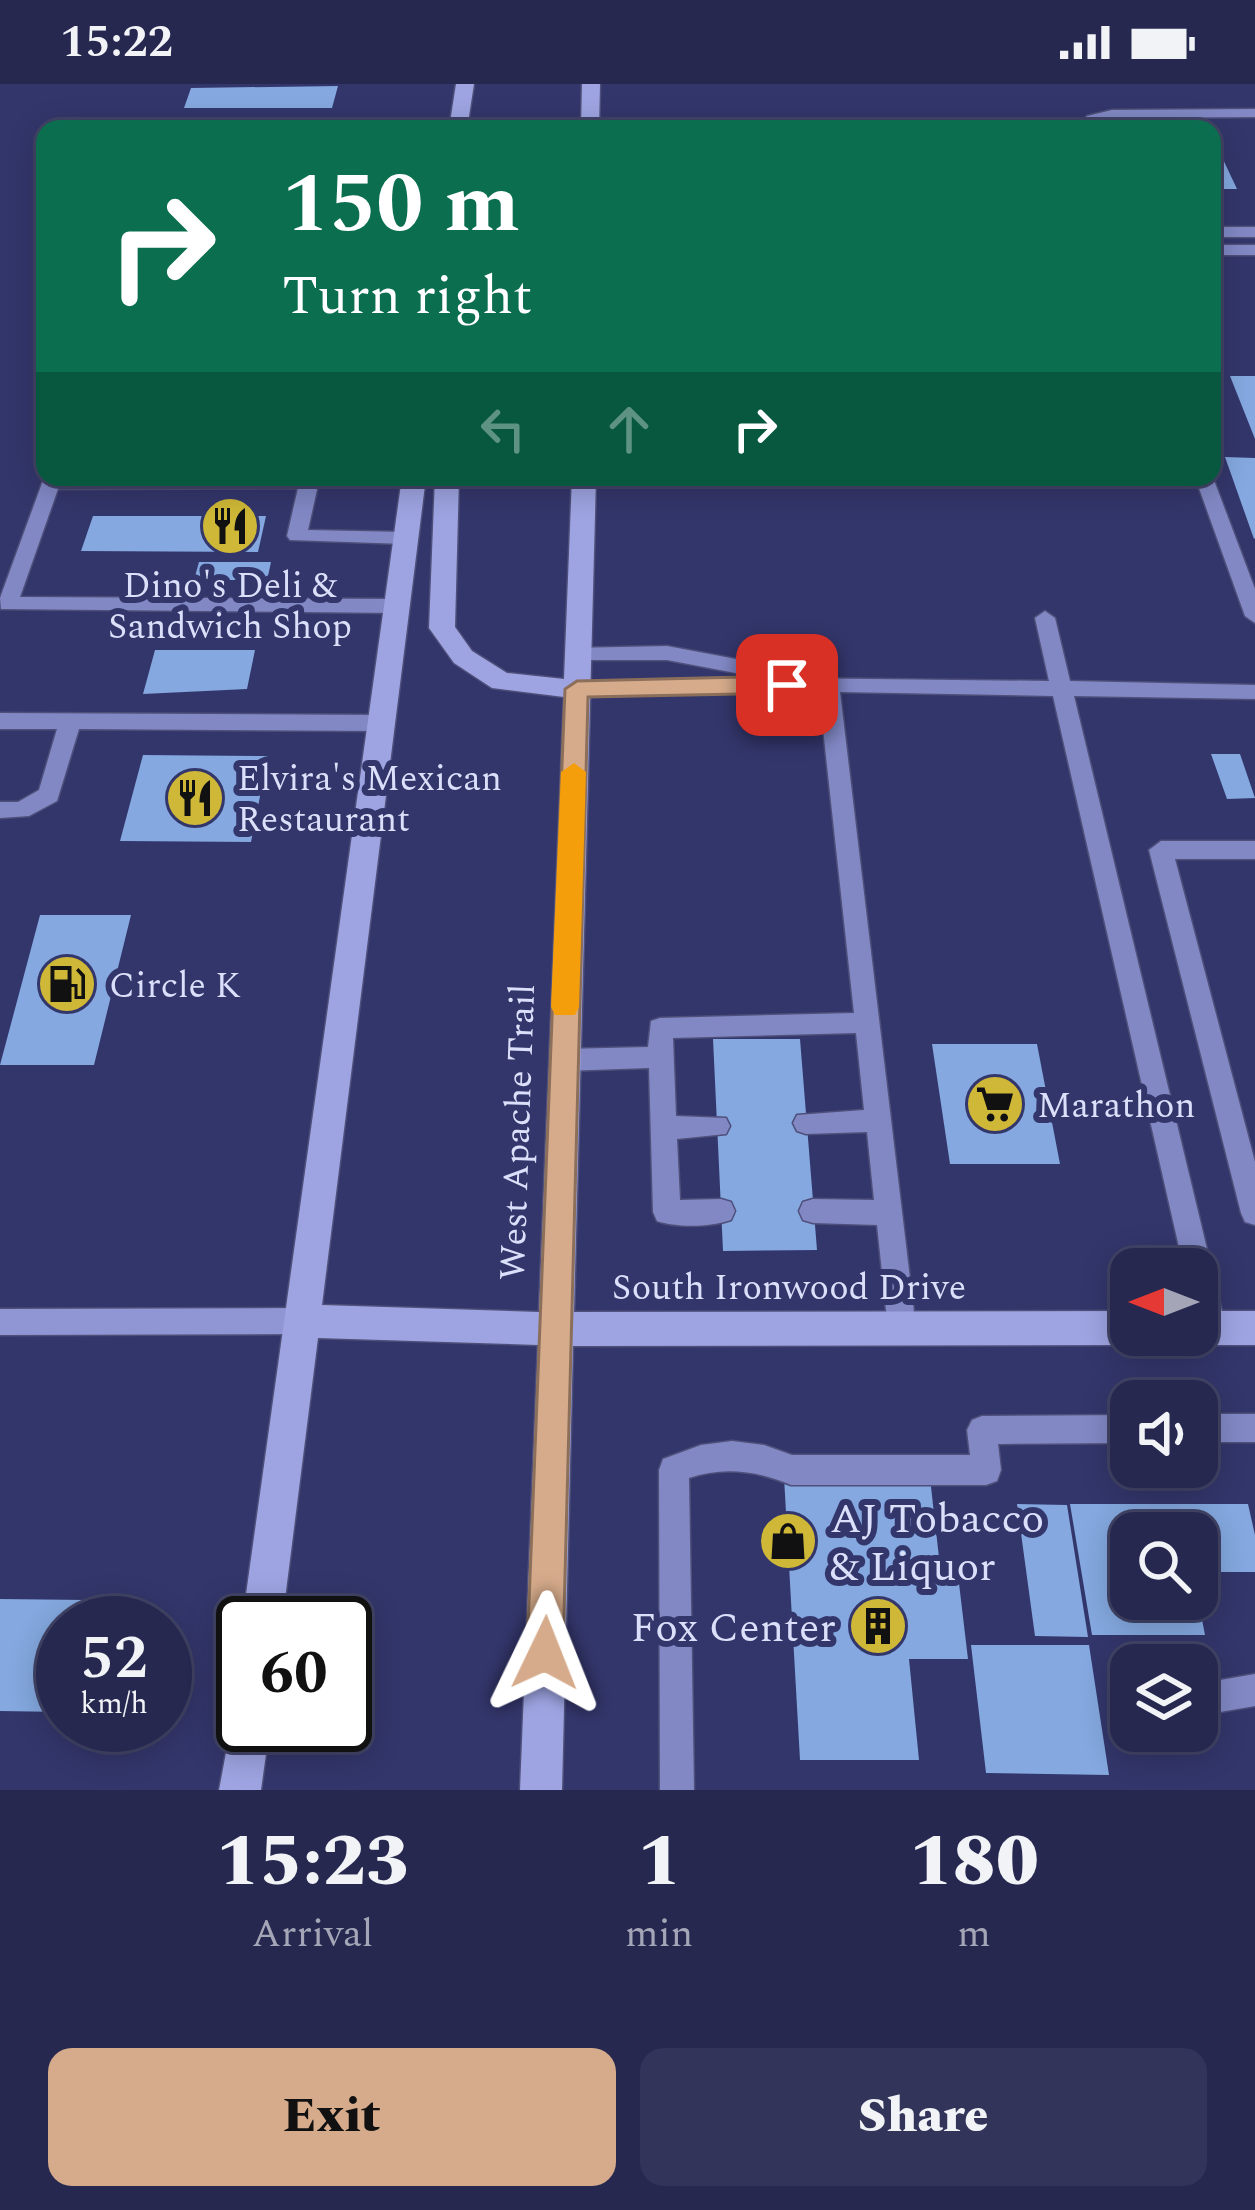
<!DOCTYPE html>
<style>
body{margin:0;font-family:Spectral,serif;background:#32345a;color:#f1f3f6;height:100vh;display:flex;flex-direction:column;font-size:45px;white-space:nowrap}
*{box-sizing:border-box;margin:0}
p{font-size:39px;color:#a4a6b7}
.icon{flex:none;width:66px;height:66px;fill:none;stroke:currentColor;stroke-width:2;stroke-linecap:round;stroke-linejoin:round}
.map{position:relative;height:1706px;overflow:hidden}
.drawer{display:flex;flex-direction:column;background:#262850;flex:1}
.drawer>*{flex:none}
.banner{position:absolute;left:36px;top:36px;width:1185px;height:366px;border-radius:24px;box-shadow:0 6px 30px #0003,0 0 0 3px #424467;background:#0b6e4f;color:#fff;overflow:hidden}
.needle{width:78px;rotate:270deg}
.controls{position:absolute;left:1110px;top:1164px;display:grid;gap:24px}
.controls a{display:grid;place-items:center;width:108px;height:108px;border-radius:24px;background:#262850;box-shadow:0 6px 30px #0003,0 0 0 3px #424467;font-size:60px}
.speed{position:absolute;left:36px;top:1512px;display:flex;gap:24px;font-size:60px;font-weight:700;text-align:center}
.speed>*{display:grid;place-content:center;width:156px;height:156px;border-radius:50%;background:#262850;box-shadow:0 6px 30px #0003,0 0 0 3px #424467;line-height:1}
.speed small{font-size:30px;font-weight:400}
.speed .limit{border:6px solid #111;border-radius:18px;background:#fff;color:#111}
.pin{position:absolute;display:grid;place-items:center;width:102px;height:102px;color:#fff;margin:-51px;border-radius:24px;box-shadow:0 6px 18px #0006}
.me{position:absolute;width:132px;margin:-66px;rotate:2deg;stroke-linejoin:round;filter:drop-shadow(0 0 9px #0008)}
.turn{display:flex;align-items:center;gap:42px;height:252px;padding:0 48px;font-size:54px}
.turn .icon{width:156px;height:156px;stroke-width:2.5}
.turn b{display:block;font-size:84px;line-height:102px}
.lanes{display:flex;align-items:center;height:114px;padding:0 48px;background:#0003;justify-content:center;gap:60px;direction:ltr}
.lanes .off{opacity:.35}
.eta{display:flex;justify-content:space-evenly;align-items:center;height:204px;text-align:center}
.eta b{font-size:72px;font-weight:800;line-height:84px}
.cta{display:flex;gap:24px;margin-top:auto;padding:24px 48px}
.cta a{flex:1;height:138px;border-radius:24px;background:#d6ab8b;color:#111;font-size:48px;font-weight:800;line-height:138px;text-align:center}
.cta a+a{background:#32345a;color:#f1f3f6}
.status{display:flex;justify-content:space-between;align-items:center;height:84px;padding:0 60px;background:#262850;direction:ltr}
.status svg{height:33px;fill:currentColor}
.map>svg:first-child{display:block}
</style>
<div class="status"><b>15:22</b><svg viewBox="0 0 49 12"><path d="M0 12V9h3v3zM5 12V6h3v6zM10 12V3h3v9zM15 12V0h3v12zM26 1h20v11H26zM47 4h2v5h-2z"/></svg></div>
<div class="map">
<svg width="1255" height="1706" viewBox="0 0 1255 1706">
<rect width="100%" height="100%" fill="#33366b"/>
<path fill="#84a8df" d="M338,2L332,24H184L191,4Z
M1212,52L1237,105H1212Z
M1230,292H1255V355Z
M1225,373L1255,374V454L1254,455Z
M93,432H266L258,468L81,467Z
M199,478H271L268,492L260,496H194Z
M155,566H255L247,605L143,610Z
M1211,670H1240L1255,714L1227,715Z
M143,671L268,672L251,758L120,757Z
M40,831H131L94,981H0Z
M713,955H800L817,1166L723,1167Z
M932,960H1037L1060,1080H950Z
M784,1393L930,1394L941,1491H958L968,1575H909L919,1676H800Z
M1017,1420L1067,1421L1088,1553L1035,1552Z
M1070,1420H1248L1255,1451V1488H1197V1449H1131V1515H1198L1205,1551H1092Z
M0,1515L87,1516L82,1539H63V1628L0,1627Z
M971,1561H1089L1109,1691L986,1689Z"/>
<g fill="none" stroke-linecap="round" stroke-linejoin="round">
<defs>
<path id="lane" d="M1255,25V33L1112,34L1097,38L1092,45H1078L1087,32L1112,26Z
M45,391L326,393L318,401L308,446L405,448L415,454L405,460L290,456L287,452L298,404L58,405L20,513L396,515L406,522L396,529L1,525L0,514Z
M1212,391L1255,505V539L1245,532L1195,393Z
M1045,527L1055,534L1070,597L1255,601V615L1074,612L1226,1244L1222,1253L1212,1257L1202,1253L1197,1241V1185H1184L1053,612L840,608L916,1245L912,1254L902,1258L892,1254L888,1245L877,1141L813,1139L803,1136L799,1127L803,1118L813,1115L874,1116L867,1048L806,1050L797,1047L793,1039L797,1031L864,1026L856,949L673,954L676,1032L726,1034L730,1042L726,1050L677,1055L680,1116L721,1115L731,1118L735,1127L731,1136C711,1143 677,1144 657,1137L653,1128L649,984L563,987L554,983L550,976L554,969L563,965L648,963L651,937L660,934L854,929L819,608L577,612L566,605L577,598L762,594L667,576H578L571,574L568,569L571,564L667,562L779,583L786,585L787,594L1049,597L1035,534Z
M0,629L381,631L392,639L381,647L79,645L57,717L29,732L0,734V718H18L39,706L57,645H0Z
M1161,757H1255V775H1175L1255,1078V1141L1245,1138L1241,1129L1149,766Z
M1197,1330H1255V1358H1197Z
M1131,1331V1359L998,1360L1001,1386L997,1397L986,1401H791C758,1387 724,1382 689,1394L694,1706H660L659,1386L663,1375L701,1361L732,1357L764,1361L792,1371H970L967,1346L972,1336L982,1332Z
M1255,1590V1622L1197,1632V1600Z"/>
<path id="street" d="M1212,143H1255V153H1212Z
M1212,161H1255V171H1212Z"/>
<path id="secondary" d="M303,1224L313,1228L317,1237L313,1246L303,1250L0,1251V1225Z"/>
<path id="primary" d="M456,0H474L467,45H449Z
M582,0H600L599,45H581Z
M402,393H426L322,1221L539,1228L564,613L492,604L454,579L429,544L435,393H459L455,543L472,567L507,589L564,595L572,393H596L574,1228L1131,1227V1251H1146L1131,1261L573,1262L562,1706H520L538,1261L318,1254L282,1539H242Z
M1197,1227H1255V1261H1197L1184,1256L1182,1251H1197Z
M243,1623V1641H270L261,1706H219L234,1626Z"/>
</defs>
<use href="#lane" stroke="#4e4f7a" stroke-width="3"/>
<use href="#street" stroke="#4e4f7a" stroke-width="3"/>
<use href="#secondary" stroke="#4e4f7a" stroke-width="3"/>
<use href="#primary" stroke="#4e4f7a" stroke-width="3"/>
<use href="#lane" fill="#8188c4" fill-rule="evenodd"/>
<use href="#street" fill="#8188c4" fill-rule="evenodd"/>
<use href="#secondary" fill="#8f96d3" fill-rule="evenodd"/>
<use href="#primary" fill="#9da4e1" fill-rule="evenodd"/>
</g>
<path fill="#d6ab8b" stroke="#8b6f5a" stroke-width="3" d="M787,592L799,601L787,609L588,613L563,1569L558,1582L545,1587L532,1582L527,1569L565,605L577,597Z"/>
<path fill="#f59e0b" d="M574,679L586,688L579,923L575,931H555L551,923L561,688Z"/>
<defs>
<symbol id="restaurant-disc" viewBox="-11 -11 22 22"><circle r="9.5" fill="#cfb837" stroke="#33366b"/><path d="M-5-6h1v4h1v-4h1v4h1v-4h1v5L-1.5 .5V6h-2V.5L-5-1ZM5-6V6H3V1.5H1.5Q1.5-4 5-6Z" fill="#111"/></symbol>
<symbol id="fuel-disc" viewBox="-11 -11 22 22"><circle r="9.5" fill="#cfb837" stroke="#33366b"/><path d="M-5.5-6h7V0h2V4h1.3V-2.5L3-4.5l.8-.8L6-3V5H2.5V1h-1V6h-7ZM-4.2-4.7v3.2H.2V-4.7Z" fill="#111"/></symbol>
<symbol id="supermarket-disc" viewBox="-11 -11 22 22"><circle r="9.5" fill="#cfb837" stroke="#33366b"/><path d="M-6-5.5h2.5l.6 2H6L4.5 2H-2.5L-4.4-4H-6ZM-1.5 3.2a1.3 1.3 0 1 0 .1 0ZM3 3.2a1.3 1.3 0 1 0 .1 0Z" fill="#111"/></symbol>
<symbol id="shop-disc" viewBox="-11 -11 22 22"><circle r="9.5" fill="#cfb837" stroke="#33366b"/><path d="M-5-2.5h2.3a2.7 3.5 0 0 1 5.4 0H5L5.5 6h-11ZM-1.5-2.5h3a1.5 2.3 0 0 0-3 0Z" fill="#111"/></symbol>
<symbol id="building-disc" viewBox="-11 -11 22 22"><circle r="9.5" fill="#cfb837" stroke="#33366b"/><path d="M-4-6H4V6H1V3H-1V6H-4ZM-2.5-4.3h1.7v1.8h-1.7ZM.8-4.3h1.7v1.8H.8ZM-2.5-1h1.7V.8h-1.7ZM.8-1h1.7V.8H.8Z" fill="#111"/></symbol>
</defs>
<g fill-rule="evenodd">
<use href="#restaurant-disc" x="197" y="409" width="66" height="66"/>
<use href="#restaurant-disc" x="162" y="681" width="66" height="66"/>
<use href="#fuel-disc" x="34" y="867" width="66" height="66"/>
<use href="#supermarket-disc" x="962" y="987" width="66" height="66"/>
<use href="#shop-disc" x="755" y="1424" width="66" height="66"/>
<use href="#building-disc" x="845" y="1509" width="66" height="66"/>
</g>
<g text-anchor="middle" stroke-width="12" stroke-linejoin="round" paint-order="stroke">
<g font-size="36" fill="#dbdff9" stroke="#33366b" text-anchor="start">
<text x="230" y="513" text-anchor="middle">Dino's Deli &amp;<tspan x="230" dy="41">Sandwich Shop</tspan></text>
<text x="237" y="706">Elvira's Mexican<tspan x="237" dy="41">Restaurant</tspan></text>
<text x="109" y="913">Circle K</text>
<text x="1037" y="1033">Marathon</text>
</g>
<g font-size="36" fill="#dbdff9" stroke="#33366b">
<text transform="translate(516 1048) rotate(-88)" y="13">West Apache Trail</text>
<text x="789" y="1215">South Ironwood Drive</text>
</g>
<g font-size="42" fill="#dbdff9" stroke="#33366b" text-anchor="start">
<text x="830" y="1448">AJ Tobacco<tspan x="830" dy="48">&amp; Liquor</tspan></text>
<text x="836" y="1557" text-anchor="end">Fox Center</text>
</g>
</g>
</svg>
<div class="controls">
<a><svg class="needle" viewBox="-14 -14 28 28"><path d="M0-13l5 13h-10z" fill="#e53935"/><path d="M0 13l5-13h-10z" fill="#a4a6b7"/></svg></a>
<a><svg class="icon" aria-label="sound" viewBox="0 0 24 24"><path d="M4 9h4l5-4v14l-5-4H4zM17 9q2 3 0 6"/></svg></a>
<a><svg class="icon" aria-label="search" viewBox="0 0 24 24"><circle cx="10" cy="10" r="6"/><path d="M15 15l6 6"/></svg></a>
<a><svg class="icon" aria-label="layers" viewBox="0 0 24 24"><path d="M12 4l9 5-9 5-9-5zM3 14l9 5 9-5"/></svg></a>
</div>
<div class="speed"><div>52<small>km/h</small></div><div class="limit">60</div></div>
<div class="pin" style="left:787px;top:601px;background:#d93025"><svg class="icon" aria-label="arrive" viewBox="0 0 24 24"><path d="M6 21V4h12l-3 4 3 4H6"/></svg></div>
<svg class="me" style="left:545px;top:1569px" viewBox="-20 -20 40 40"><path d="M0-17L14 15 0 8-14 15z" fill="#d6ab8b" stroke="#fff" stroke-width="4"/></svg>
<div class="banner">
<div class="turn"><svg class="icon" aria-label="right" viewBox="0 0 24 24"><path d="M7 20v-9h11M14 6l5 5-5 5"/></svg><div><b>150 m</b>Turn right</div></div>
<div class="lanes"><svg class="icon off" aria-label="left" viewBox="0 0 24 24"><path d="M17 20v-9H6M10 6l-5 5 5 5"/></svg><svg class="icon off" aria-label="ahead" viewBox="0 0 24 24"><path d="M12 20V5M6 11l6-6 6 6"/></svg><svg class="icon" aria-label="right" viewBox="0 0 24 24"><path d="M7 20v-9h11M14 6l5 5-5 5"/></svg></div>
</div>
</div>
<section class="drawer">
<div class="eta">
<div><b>15:23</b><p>Arrival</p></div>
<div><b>1</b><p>min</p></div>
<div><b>180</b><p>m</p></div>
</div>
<div class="cta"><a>Exit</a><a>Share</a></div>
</section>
